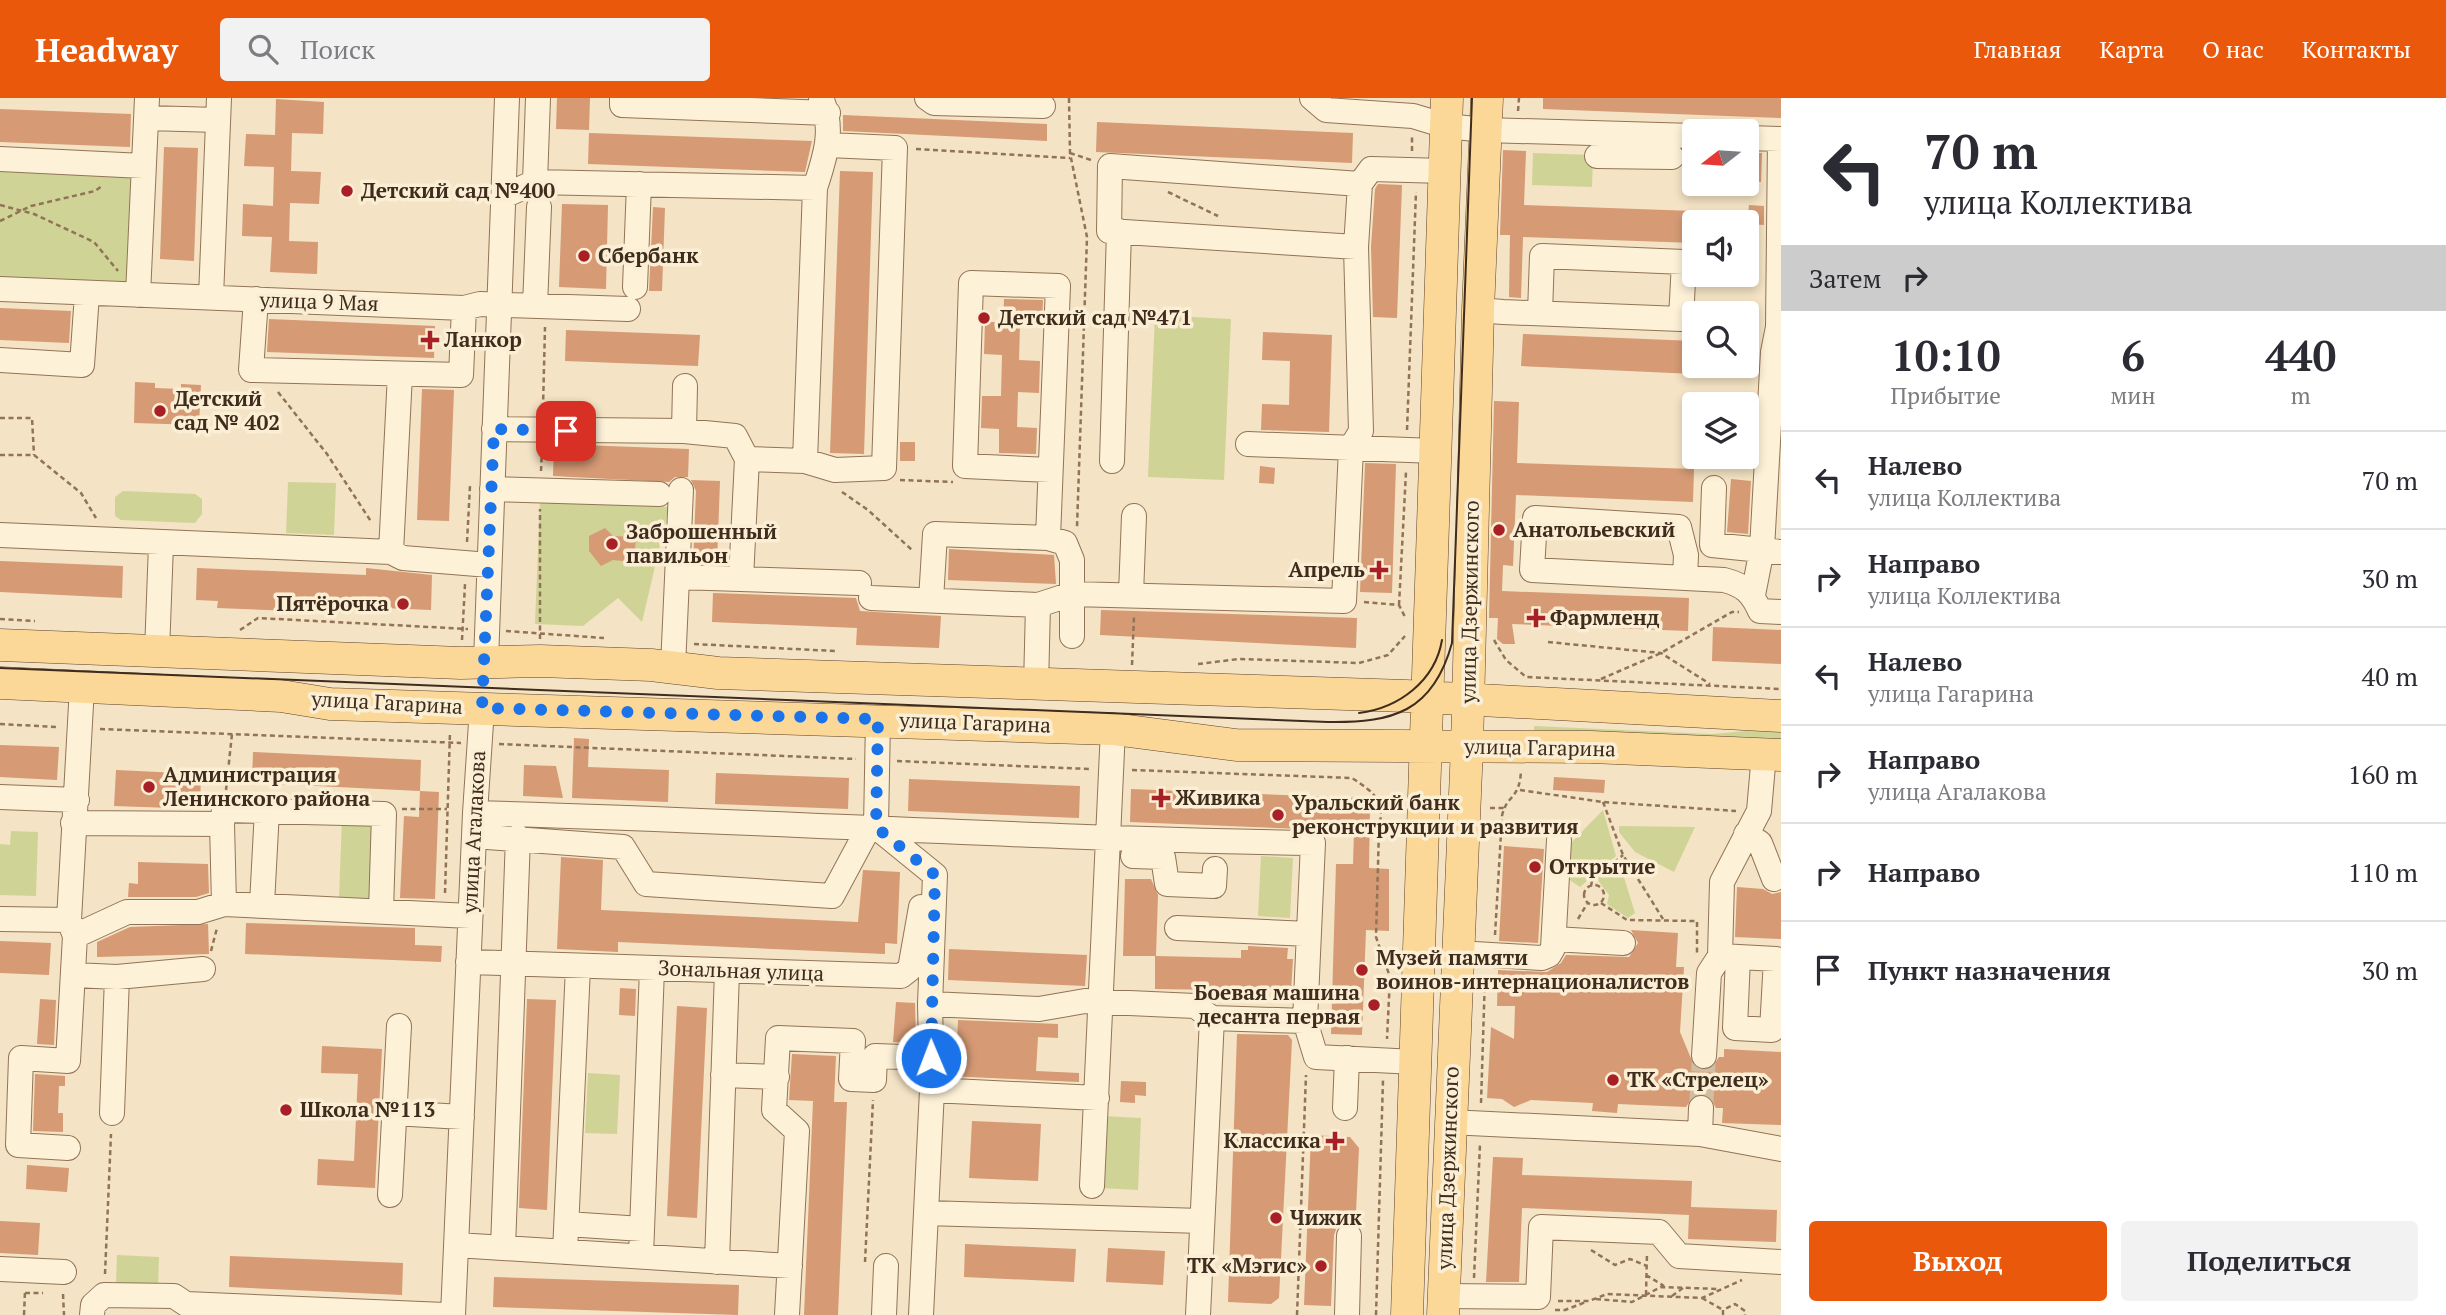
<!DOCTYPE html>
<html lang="ru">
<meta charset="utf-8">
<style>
body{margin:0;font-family:"PT Serif",serif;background:#f2f2f3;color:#2b2b33;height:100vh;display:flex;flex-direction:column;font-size:26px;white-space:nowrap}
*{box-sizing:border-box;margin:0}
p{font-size:23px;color:#7c7c81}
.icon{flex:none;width:38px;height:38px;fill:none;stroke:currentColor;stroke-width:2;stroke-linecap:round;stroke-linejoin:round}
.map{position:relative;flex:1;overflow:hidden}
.sheet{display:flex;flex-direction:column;background:#fff;width:665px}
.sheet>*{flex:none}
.hud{background:#fff;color:#2b2b33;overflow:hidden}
.needle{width:46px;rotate:253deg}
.fabs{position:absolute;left:1682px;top:21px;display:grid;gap:14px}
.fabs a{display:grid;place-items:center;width:77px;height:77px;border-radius:7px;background:#fff;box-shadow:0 4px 10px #0003;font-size:35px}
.pin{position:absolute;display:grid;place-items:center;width:60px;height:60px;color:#fff;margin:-30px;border-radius:14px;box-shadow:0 4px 10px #0006}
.me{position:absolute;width:77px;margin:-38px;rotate:359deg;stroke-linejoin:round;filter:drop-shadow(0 0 5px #0008)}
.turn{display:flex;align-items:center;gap:24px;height:147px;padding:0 28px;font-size:32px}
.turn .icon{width:91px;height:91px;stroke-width:2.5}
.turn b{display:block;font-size:49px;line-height:60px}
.then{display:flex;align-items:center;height:66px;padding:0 28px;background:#0003;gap:14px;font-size:26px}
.eta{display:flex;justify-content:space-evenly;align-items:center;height:119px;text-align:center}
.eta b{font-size:42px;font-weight:700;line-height:49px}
.action{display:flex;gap:14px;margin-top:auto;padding:14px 28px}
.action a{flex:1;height:80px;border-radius:7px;background:#ea580c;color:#fff;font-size:28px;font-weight:700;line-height:80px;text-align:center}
.action a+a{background:#f2f2f3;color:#2b2b33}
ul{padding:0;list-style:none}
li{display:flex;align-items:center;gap:21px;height:98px;padding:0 28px;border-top:2px solid #e1e1e2}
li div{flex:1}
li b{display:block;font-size:26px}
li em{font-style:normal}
header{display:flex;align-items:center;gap:42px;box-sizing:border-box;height:98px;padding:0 35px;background:#ea580c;color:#fff}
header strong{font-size:33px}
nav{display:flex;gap:38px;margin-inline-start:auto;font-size:24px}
.search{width:490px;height:63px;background:#f2f2f3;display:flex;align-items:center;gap:18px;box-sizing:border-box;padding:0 24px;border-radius:7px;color:#7c7c81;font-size:26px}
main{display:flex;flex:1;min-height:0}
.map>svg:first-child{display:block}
</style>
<header>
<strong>Headway</strong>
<div class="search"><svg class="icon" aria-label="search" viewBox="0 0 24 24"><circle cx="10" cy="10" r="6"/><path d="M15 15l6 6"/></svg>Поиск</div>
<nav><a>Главная</a><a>Карта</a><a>О нас</a><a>Контакты</a></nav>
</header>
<main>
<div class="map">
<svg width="1781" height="1217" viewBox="0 0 1781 1217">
<rect width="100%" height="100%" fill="#f4e3c4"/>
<path fill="#cfd496" d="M1533,55L1593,57L1592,89L1532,87Z
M0,60L147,73L140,186L0,187Z
M1155,217L1231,221L1224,382L1148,379Z
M288,384L336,385L334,437L286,435Z
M123,393L195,396L202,401V416L195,425L121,422L115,418V399Z
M540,403L669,409L642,524L618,500L583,528L535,526Z
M1534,628L1712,636L1781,630V645L1534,635Z
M1603,712L1616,758L1580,789L1561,776L1568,748Z
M342,722L378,723L375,801L339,799Z
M1619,728L1695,729L1674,774L1635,754L1619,734Z
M11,733L38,734L36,798L0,797V746L10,747Z
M1261,758L1293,760L1290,820L1258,818Z
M1619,763L1635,815L1628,820L1607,806L1609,797L1597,781Z
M588,975L620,977L617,1036L585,1035Z
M1103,1018L1141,1020L1138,1092L1100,1090Z
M117,1157L159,1159L158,1188L116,1186Z"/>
<path fill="#d69a75" d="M557,0H590L589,32L556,31Z
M1543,0H1781V20L1543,11Z
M276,1L324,4L323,36L292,35L291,73L321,74L319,106L290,105L289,143L318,144L317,176L270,174L272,139L242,138L243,106L273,108L274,69L244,68L246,36L275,37Z
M0,11L131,16L130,49L0,44Z
M843,17L1047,26V43L843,33Z
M1097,24L1353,35L1352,65L1096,54Z
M589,35L812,43L811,47L805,74L588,66Z
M164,49L198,50L194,163L160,161Z
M1503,52L1526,53L1524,107L1694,113V145L1523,139L1521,200L1509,199L1510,137H1500Z
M1746,55H1762L1761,84H1746Z
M840,73L873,74L864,356L830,355Z
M1378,86L1402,87L1397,220L1373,219L1371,149L1375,91Z
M562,106L608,107L606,191L559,189Z
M1749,107L1764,108V127L1747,126Z
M653,109L665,110L662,193H649Z
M1004,201L1043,202L1042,228L1020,227L1019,262L1040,263L1039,295L1018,294L1017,329L1037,330L1036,356L999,355V331L981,330L982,298H1001L1002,257L984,256L985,224H1003Z
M0,210L71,213L69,245L0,242Z
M269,221L435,228L434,260L267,254Z
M566,232L700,237L698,268L565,263Z
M1263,234L1332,237L1329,334L1261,332L1262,306L1289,307L1290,263L1262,262Z
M1523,236L1694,243V276L1521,268Z
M135,284L155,285V290L181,291V286L201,287L199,327L134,325Z
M422,291L454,292L449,423L417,422Z
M1494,303L1519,304L1517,365L1694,371L1693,404L1516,397L1513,468L1503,467L1502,493L1689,500L1688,533L1512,526L1515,546H1503L1497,541L1498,520H1489Z
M900,344H915V363H900Z
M554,346L689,351L688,379H675L669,384L553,378Z
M1365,365L1396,366L1392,495L1360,494Z
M1260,368L1275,370L1274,386L1259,385Z
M1731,381L1751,383L1748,436L1727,434Z
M691,382L720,383L717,465H693L696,393Z
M605,430L613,438L636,439L634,464L613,462L601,468L589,453V438Z
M949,451L1054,457L1056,486L948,482Z
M0,463L123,468L122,500L0,494Z
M197,470L366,477V470L432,477L431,512L384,510L383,514L343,512V515L217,510L218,503L196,502Z
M713,495L856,500L860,513L941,518L939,550L856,547L857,530L712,524Z
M1101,512L1357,520L1356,550L1100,537Z
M1713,529L1781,532V566L1712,563Z
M574,640L589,641L588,669L669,672L668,704L572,700Z
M0,647L59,649L57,682L0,679Z
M253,654L421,662L420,693L252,685Z
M524,667L556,668L563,700L523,698Z
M116,672L201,676L200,711L114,708Z
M716,675L849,680L848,711L715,706Z
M1554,679L1605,682L1604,695L1553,692Z
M909,681L1080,688L1079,720L908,713Z
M1131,691L1362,700L1370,711L1369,770L1389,771V833L1366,832L1362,937L1331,936L1336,766H1353L1354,733L1130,724Z
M420,693L439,694L435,801L400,800L404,718L419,719Z
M1504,748L1544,751L1538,845L1499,843Z
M561,759L603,762L601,812L858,824L863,772L900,774L897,846L885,845V856L618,844V854L557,851Z
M138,764L208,766L209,795L196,799H128L129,785L138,786Z
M1125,781H1151L1158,797L1156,858L1241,860V852H1248V848L1288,850L1287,861H1293L1291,893L1155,891V858H1123Z
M1737,789L1763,791L1772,796L1781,794V841L1735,839Z
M246,825L415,830V847L442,848L441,864L245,856Z
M208,826L209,856L97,859V844L130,829Z
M1631,832L1678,835L1676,869H1684L1680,934L1695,970L1711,971L1719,959H1724V951L1781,954V1027L1722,1025L1723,1010H1716L1709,998L1702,995L1694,997L1686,1009L1618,1006L1617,1015L1592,1013L1593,1005L1531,1002L1514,1009L1502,1001L1487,1000L1491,929L1514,941L1515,908H1497L1498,872L1547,874L1561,865L1566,857L1629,859L1638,845Z
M0,843L51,845L49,877L0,875Z
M949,851L1087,857L1085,888L948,882Z
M620,890L636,891L635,918L619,917Z
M40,901L56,902L54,947L37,946Z
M527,901L556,902L547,1112L519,1110Z
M896,904L915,905L916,945L893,944Z
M677,908L707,910L697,1120L667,1118Z
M958,922L1058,926V940L1038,939L1036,973L1079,975V984L947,978L946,968H956Z
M1237,936L1288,937L1292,942L1279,1200L1271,1206L1228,1204Z
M322,948L382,951L375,1090L317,1087L318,1061L354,1063L358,976L321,975Z
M792,956L836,958L834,1004H847L838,1217H804L813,1003L789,1002Z
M35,976L65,978V988H59L58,1015H63V1034L33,1033Z
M1121,983L1146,984V998L1135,997V1005L1120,1004Z
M972,1023L1041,1026L1038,1083L969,1080Z
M1311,1037L1350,1039L1359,1050L1356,1114L1349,1123H1339L1334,1137L1331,1208L1304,1207Z
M1493,1059L1523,1060L1522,1077L1692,1083L1691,1109L1777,1112L1776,1144L1688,1141L1689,1117L1522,1110L1519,1184H1486Z
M27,1067L69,1070L67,1094L26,1091Z
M0,1123L40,1125L38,1157L0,1155Z
M965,1146L1076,1151L1074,1184L964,1179Z
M1108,1150L1165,1153L1163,1187L1106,1184Z
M230,1158L403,1165L402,1197L229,1189Z
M494,1179L739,1187L738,1217L493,1209Z"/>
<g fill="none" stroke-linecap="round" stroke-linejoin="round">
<path stroke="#d0bea3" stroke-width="24" stroke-dasharray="24 12" stroke-linecap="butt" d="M1701,1010L1704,958"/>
<defs>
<path id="minor" d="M622,0V7L828,15
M927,0L934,5L1043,8
M1312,0L1326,12L1413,18L1446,28L1485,32L1694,38
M147,20L218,22
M1746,40L1781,41
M1597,58L1672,59
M0,61L143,68
M535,84L538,0
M504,98L535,84L815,90
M1356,149L1109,133L1110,68L1360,86L1371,71L1445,73
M635,189L639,86
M0,191L464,210L480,206L628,211
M138,197L147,0
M211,199L219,0
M256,201L251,272L461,277L464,210
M535,208L539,109
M1478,212L1503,214L1681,221L1684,164L1542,158L1540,215
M0,262L82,267L87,196
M494,331L684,333L735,338L747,361L805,363L835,372L884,370L895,50L828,47
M684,333L685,288
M1248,346L1435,353
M805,363L815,90C825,59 835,31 821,0
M1112,363L1119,133
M1714,390L1712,447L1781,454
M492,391L659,396
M0,437L391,454L403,460L489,467
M1048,440L1058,188L971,185L965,368L1050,372
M391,454L400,276
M678,479L859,485
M1685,480L1686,457L1679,429L1535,420L1532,472L1724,482C1744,487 1752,495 1760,513L1781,514
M741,481L747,361
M1131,496L1134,418
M1753,497L1762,451L1773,254L1778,229L1780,41
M871,500L1038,507L1072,496L1344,503L1351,350L1361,333L1356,149L1360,86
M931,502L935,436L1048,440L1065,445L1072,462V538
M157,554L161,446
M486,563L507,0
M673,569L681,392
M1036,588L1038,507
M878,621L876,729L935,777L930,906L932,992L921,1217
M0,699L77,702
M475,715C754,722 1033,741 1313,745L1305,923
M73,725L222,726L224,712L384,716L381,813
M222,726L224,806
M1746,736L1760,745L1774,781
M474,738L623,749L646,786L832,798L868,731
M1133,758L1163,759L1167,786L1214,788L1215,771
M262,806L267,712
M0,821L69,822
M1177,830L1309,836
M75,838L127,814H198L224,806L470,818
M1554,841L1623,845
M1457,855L1542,860L1549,857L1553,850L1559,742
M1720,858L1776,861L1772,932L1735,930L1738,859
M468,864L901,878L910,871L921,809
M74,877L117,879L203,871
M930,906L1039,911L1085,903L1195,908L1212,920L1305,923L1316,959L1415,964
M1704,958L1709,875L1720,858L1722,784L1759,713L1764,656
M723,977L777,979
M932,992L1097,1000
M1345,1010L1347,960
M112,1015L117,879
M394,1015L462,1019
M1449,1024L1700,1036L1781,1051
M1700,1036L1701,1010
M68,1050L18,1047L21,960L68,963L75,838L69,822L82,589
M1092,1088L1113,631
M390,1097L399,928
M926,1115L1202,1123
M567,1126L642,1131
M456,1147L790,1168
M503,1150L518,739
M565,1154L578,869
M641,1158L652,871
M717,1164L727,873
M0,1171L64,1174
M1443,1198L1538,1199L1541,1129L1659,1134L1679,1158L1781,1164
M92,1217L93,1207L104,1197L174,1198L186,1206L445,1217
M453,1217L475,715L482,610
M787,1217L797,1033L774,1012L778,940L853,943L851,981L874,982L875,958L931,960
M884,1217L886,1168
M1198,1217L1212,920
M1347,1217L1349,1138"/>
<path id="major" d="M0,547L461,565L540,563L651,567L718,575L1406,598L1781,618
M0,585L281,598L330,606L1113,631L1236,647L1591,649L1781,657
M1407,1217L1447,0
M1443,1217L1467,649L1478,212L1487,0"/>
</defs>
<use href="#minor" stroke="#917457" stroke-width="26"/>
<use href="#major" stroke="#5e412c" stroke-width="33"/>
<path stroke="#917457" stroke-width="2.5" stroke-dasharray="5 3.5" stroke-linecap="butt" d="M1069,0L1070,55L1087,139L1077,429
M1518,13L1519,0
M916,51L1070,60
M1412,53V39
M1070,55L1091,62
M1168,94L1218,118
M0,107L34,116L94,144L118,173
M0,123L31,108L95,93L102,88
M278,294L327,356L372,425
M543,310L545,229
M0,320H32L34,357
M1407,332L1416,94
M0,357H34L81,395L96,420
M541,373L542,352
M900,382L953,384
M842,394L868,412L912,452
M467,444L470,388
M1364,504L1399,507L1405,519
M1399,507L1406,374
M0,521L35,523
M240,532L258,520L468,531
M506,533L604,540
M540,541V411
M462,542L465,486
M1494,542L1506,562L1526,579L1781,591
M1548,544L1661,555L1710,586
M694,546L835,553
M1198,566L1239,561L1359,565L1388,557L1405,538
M1132,567L1134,518
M1601,581L1661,555L1732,514H1739
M0,626L58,629
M100,631L461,645
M499,646L856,661
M897,663L1090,671
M1132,672L1352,680C1375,695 1385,702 1379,731L1376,839L1390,879L1387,941
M226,692L232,636
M1520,692L1603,704L1736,713
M1603,704L1623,757L1663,821
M1381,708H1399
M1490,710H1504
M402,711H447
M1584 797a10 10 0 1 1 20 0a10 10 0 1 1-20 0Z
M1591,788L1592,783L1623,757
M445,795L450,634
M1601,805L1627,822L1697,823V855
M1578,821L1587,806
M1495,837L1502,718C1506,697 1520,702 1521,672
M211,853L217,830
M1481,1005L1485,878
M1591,1152L1615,1167L1630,1161L1647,1168
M865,1164L873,1002
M105,1176L111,1036
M1646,1177L1664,1188
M1474,1180L1480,1046
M25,1195H43
M63,1196L64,1217
M1646,1197L1647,1155
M1672,1198L1683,1190
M1702,1200L1723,1212
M1596,1201L1632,1204L1661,1189L1719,1191
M1558,1203H1589L1607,1196L1702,1200L1742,1182
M1555,1212H1565L1586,1204
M24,1217L25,1193
M1297,1217L1306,977
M1376,1217L1383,982
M1723,1217V1212L1735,1206L1745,1213V1217"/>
<use href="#minor" stroke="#fdf1d8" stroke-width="24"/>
<use href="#major" stroke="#fbd898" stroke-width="32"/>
<path stroke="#3f2c1d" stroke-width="2" d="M0,570L1328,624C1393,625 1433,614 1452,545L1472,0
M1359,615C1399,610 1435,583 1442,542"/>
</g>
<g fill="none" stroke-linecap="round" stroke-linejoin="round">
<path stroke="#1a73e8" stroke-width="12" stroke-dasharray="0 21.6" d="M566,333L494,331L482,610L878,621L876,729L935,777L931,960"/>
</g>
<g fill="#a81f25" stroke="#faeed4" stroke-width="2.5">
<circle cx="347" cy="93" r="7"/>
<circle cx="584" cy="158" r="7"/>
<circle cx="984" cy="220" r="7"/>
<path d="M426.5 231.5h7v7h7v7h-7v7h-7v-7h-7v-7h7z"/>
<circle cx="160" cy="313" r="7"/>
<circle cx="1499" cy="432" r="7"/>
<circle cx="612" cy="446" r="7"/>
<path d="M1375.5 461.5h7v7h7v7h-7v7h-7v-7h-7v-7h7z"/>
<circle cx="403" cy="506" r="7"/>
<path d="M1532.5 509.5h7v7h7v7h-7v7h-7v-7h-7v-7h7z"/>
<circle cx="149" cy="689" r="7"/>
<path d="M1157.5 689.5h7v7h7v7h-7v7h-7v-7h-7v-7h7z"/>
<circle cx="1278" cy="717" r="7"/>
<circle cx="1535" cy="769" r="7"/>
<circle cx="1362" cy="872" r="7"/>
<circle cx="1374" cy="907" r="7"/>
<circle cx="1613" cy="982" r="7"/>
<circle cx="286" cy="1012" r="7"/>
<path d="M1331.5 1032.5h7v7h7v7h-7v7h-7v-7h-7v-7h7z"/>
<circle cx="1276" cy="1120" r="7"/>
<circle cx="1321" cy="1168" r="7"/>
</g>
<g text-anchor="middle" stroke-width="7" stroke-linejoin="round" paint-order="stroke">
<g font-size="21" font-weight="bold" fill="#3f2c1d" stroke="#faeed4" text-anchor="start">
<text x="361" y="100">Детский сад №400</text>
<text x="598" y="165">Сбербанк</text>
<text x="998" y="227">Детский сад №471</text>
<text x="444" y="249">Ланкор</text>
<text x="174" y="308">Детский<tspan x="174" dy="24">сад № 402</tspan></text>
<text x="1513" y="439">Анатольевский</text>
<text x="626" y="441">Заброшенный<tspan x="626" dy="24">павильон</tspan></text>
<text x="1365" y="479" text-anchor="end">Апрель</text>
<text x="389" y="513" text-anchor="end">Пятёрочка</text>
<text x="1550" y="527">Фармленд</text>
<text x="163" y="684">Администрация<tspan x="163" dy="24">Ленинского района</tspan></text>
<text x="1175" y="707">Живика</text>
<text x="1292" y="712">Уральский банк<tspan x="1292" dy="24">реконструкции и развития</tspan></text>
<text x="1549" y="776">Открытие</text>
<text x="1376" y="867">Музей памяти<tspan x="1376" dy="24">воинов-интернационалистов</tspan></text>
<text x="1360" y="902" text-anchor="end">Боевая машина<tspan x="1360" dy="24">десанта первая</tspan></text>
<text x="1627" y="989">ТК «Стрелец»</text>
<text x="300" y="1019">Школа №113</text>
<text x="1321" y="1050" text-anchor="end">Классика</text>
<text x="1290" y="1127">Чижик</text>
<text x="1307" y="1175" text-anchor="end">ТК «Мэгис»</text>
</g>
<g font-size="21" fill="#3f2c1d" stroke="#faeed4">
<text transform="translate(319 204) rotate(2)" y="7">улица 9 Мая</text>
<text transform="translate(1470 504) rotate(-89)" y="7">улица Дзержинского</text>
<text transform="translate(387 605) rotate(3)" y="7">улица Гагарина</text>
<text transform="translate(975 625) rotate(2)" y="7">улица Гагарина</text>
<text transform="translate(1540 650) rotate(1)" y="7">улица Гагарина</text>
<text transform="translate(474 734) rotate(-87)" y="7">улица Агалакова</text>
<text transform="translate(741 873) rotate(2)" y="7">Зональная улица</text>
<text transform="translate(1448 1070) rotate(-88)" y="7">улица Дзержинского</text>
</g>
</g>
</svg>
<div class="fabs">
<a><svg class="needle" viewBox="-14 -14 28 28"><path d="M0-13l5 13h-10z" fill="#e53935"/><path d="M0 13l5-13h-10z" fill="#7c7c81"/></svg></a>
<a><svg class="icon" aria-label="sound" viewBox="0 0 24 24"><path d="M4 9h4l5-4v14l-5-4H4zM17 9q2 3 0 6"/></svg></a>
<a><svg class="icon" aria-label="search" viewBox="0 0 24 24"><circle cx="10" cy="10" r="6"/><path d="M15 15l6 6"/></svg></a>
<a><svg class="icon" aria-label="layers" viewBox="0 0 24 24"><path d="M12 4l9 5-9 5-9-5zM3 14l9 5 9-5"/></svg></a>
</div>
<div class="pin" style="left:566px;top:333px;background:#d93025"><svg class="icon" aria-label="arrive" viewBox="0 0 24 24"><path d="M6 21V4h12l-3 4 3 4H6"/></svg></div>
<svg class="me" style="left:931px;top:960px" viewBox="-20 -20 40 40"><circle r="17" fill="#1a73e8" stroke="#fff" stroke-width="3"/><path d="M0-11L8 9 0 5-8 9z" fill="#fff"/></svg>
</div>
<section class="sheet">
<div class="hud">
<div class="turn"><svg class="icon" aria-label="left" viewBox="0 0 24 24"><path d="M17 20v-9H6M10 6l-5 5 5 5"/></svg><div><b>70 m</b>улица Коллектива</div></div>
<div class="then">Затем<svg class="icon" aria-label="right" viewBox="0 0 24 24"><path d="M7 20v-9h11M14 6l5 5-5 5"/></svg></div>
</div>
<div class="eta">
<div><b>10:10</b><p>Прибытие</p></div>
<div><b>6</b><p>мин</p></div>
<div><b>440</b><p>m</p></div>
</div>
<ul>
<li><svg class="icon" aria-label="left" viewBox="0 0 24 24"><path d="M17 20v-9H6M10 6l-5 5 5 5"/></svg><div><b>Налево</b><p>улица Коллектива</p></div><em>70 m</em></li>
<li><svg class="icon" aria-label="right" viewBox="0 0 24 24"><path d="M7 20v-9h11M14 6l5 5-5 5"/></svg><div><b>Направо</b><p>улица Коллектива</p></div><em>30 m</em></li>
<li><svg class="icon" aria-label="left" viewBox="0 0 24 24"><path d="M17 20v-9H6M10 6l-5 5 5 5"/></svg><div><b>Налево</b><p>улица Гагарина</p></div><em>40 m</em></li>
<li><svg class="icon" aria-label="right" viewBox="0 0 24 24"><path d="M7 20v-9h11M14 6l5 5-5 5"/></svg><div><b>Направо</b><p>улица Агалакова</p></div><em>160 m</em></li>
<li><svg class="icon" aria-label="right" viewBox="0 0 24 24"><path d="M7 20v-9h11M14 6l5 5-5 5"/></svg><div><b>Направо</b></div><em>110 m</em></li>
<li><svg class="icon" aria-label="arrive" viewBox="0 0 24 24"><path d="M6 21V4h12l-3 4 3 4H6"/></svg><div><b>Пункт назначения</b></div><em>30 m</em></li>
</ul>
<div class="action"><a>Выход</a><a>Поделиться</a></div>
</section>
</main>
